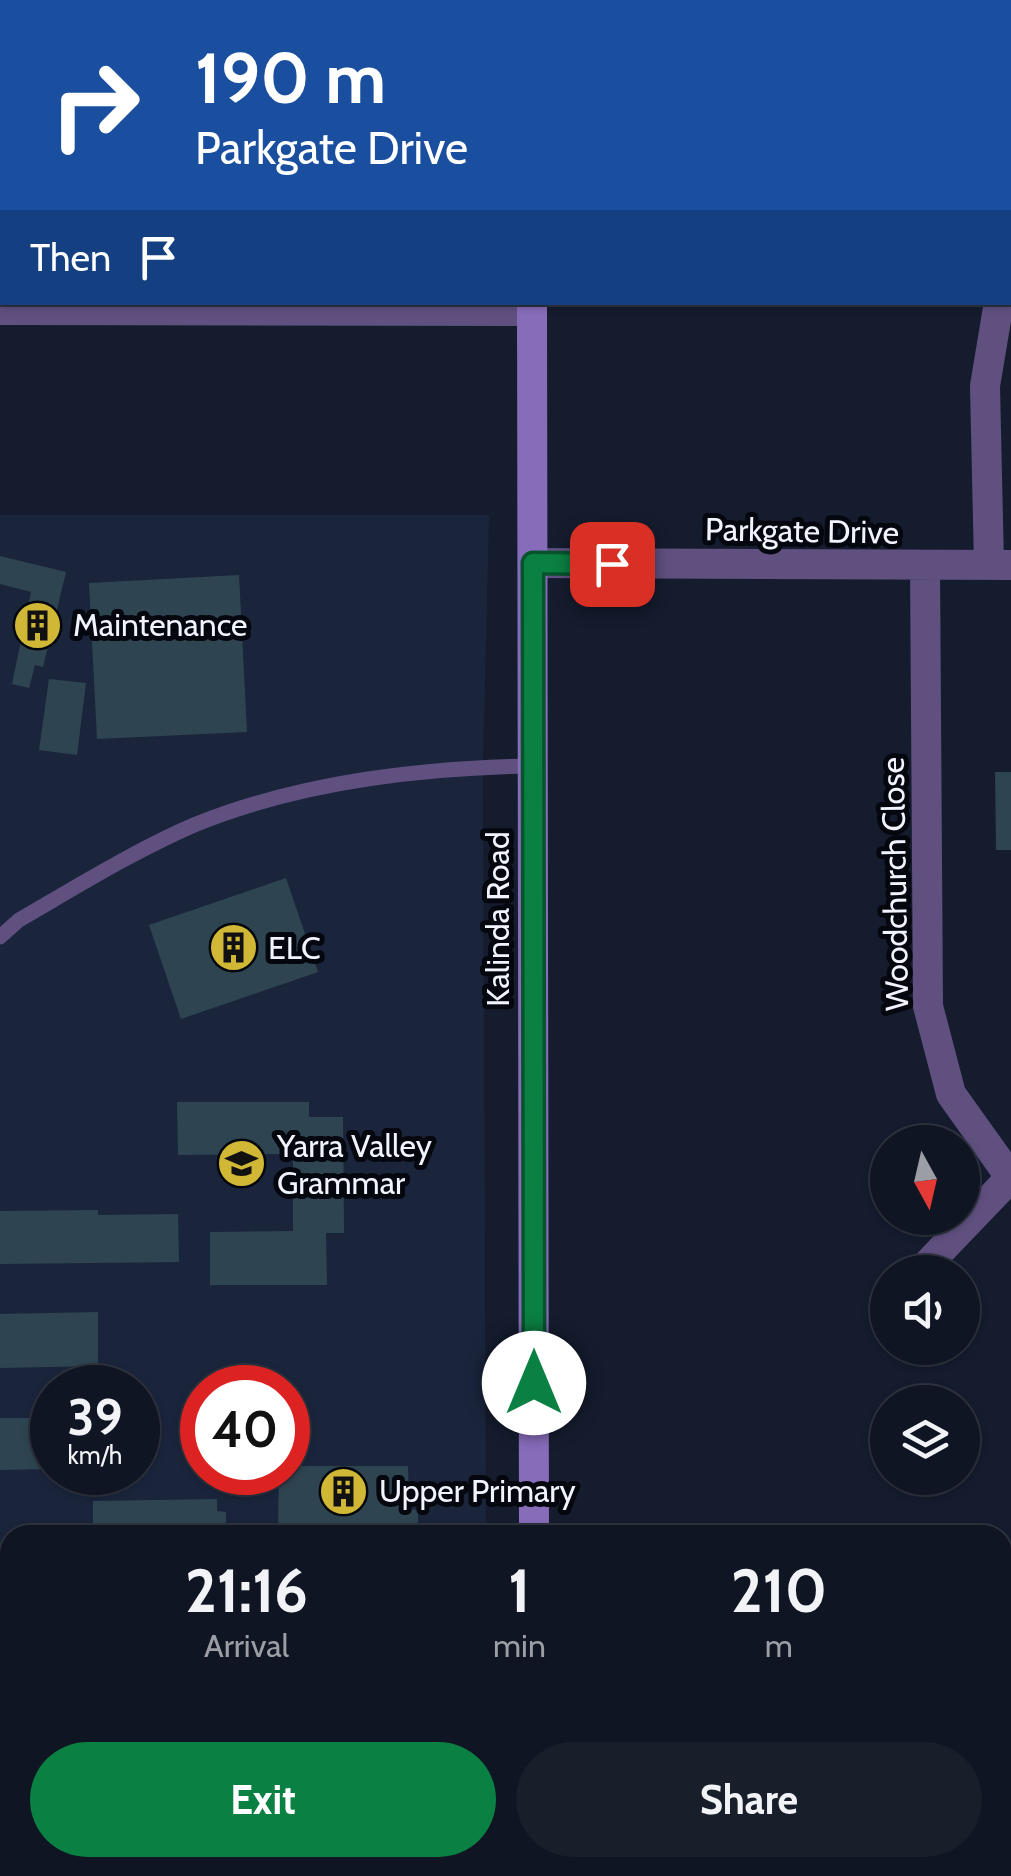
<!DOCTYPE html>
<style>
body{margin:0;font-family:Cabin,sans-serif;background:#181e2a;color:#f1f3f6;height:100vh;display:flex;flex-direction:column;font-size:38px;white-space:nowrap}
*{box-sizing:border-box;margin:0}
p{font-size:32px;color:#9b9fa5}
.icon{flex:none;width:55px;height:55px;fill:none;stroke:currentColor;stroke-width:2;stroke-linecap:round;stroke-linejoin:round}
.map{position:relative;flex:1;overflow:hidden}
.panel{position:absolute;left:0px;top:1525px;width:1012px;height:352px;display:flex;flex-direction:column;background:#0f1522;border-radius:30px 30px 0 0;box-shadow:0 2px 8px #0004,0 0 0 2px #2f3440}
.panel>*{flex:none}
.banner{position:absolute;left:0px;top:0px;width:1012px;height:305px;box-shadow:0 2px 8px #0004,0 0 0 2px #2f3440;background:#1a4fa0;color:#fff;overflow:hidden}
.needle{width:65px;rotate:172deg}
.tools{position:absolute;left:870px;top:1125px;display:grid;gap:20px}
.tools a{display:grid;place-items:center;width:110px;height:110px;border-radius:50%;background:#0f1522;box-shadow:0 2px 8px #0004,0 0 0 2px #2f3440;font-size:50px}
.speed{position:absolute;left:30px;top:1365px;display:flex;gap:20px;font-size:50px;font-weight:700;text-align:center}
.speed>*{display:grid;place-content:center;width:130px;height:130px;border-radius:50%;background:#0f1522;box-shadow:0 2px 8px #0004,0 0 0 2px #2f3440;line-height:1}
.speed small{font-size:25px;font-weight:400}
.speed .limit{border:15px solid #d22;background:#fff;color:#111}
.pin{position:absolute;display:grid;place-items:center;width:85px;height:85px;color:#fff;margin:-42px;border-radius:20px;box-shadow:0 5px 15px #0006}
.me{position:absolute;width:110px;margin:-55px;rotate:0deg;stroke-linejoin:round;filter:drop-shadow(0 0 8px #0008)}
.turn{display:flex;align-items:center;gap:35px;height:210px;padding:0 30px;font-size:45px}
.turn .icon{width:130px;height:130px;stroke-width:2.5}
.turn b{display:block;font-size:70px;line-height:85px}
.then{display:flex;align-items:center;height:95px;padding:0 30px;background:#0003;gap:20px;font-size:38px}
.eta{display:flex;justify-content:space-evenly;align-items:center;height:170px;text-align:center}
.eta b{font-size:60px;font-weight:700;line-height:70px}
.cta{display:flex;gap:20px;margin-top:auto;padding:20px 30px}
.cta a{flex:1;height:115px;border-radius:60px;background:#0b8043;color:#fff;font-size:40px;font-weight:700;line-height:115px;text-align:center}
.cta a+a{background:#181e2a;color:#f1f3f6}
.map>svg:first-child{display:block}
</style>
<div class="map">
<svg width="1011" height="1876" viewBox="0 0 1011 1876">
<rect width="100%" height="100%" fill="#141c2e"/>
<path fill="#1a253c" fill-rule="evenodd" d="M0,515H489L483,767L486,1535H10V1868H489V1876H0ZM52,1388H138V1472H52ZM202,1388H288V1472H202Z"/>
<path fill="#2e4551" d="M0,556L66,572L43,667L35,665L29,688L12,684L31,592L0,584Z
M239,575L247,732L97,739L89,583Z
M49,679L86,683L77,755L39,750Z
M995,772H1011V850H996Z
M286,878L318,972L181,1019L149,925Z
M177,1102H309V1117H343L344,1233H326L327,1285H210V1232L293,1231V1154L178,1155Z
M98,1210V1215L178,1214L179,1262L0,1264V1211Z
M98,1312V1366L0,1368V1314Z
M0,1418H52V1469L0,1470Z
M288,1466H408L409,1509L418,1510V1535H297V1529H278L279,1472H288Z
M217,1499V1511L226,1512V1535H93V1501Z
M0,1605H10V1694H0Z
M0,1866L142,1868V1876H0Z
M152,1868H294V1876H152Z
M317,1868H446L457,1876H317Z"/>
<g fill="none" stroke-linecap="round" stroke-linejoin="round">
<path stroke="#605080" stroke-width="15" d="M0,937L19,920C76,887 134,851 194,825C299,782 419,768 532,766"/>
<path stroke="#605080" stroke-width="30" d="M1010,255L1011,250
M0,310L532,311
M533,563L1011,565
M989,565L985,386L999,302
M925,567L928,1006L951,1094L1011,1178
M920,1272L1010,1178
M1002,1639H1011
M864,1868V1876"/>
<path stroke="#876cba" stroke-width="30" d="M534,2V0
M532,302L534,1535
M538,1868V1876"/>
</g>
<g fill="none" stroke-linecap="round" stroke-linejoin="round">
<defs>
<path id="route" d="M534,1383L533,563L612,564"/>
</defs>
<use href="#route" stroke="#07532c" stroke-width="25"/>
<use href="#route" stroke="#0b8043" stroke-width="18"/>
</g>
<defs>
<symbol id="building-disc" viewBox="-11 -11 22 22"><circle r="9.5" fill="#d1b736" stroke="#05070e"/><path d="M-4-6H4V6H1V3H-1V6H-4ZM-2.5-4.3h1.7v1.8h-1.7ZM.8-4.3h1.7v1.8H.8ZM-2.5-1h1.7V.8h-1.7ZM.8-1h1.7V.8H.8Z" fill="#111"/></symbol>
<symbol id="school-disc" viewBox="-11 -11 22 22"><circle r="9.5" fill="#d1b736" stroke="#05070e"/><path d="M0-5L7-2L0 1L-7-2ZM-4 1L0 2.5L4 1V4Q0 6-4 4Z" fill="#111"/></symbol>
</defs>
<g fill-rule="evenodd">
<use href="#building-disc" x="10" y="598" width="55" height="55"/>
<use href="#building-disc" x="206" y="920" width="55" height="55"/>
<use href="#school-disc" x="214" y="1136" width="55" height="55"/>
<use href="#building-disc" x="316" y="1464" width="55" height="55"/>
</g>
<g text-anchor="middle" stroke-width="10" stroke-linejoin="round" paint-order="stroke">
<g font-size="32" fill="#eff4fe" stroke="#05070e">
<text transform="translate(802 531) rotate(1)" y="11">Parkgate Drive</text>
<text transform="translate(895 884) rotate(-91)" y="11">Woodchurch Close</text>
<text transform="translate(498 919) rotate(-90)" y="11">Kalinda Road</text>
</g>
<g font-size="32" fill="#eff4fe" stroke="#05070e" text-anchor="start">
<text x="73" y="636">Maintenance</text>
<text x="268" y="959">ELC</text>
<text x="277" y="1157">Yarra Valley<tspan x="277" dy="37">Grammar</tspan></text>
<text x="379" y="1502">Upper Primary</text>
</g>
</g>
</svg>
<div class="tools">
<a><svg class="needle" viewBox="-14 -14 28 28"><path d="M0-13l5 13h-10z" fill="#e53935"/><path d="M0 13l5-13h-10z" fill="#9b9fa5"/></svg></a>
<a><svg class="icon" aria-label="sound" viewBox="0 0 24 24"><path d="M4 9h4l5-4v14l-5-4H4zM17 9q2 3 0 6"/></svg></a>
<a><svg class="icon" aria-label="layers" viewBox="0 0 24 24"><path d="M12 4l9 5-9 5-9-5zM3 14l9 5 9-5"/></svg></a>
</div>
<div class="speed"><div>39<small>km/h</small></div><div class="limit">40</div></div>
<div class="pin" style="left:612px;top:564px;background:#d93025"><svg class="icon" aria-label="arrive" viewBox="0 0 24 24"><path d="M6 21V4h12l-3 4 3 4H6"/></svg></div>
<svg class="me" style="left:534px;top:1383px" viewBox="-20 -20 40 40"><circle r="19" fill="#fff"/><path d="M0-13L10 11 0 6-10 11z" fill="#0b8043"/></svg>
<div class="banner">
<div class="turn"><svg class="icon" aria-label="right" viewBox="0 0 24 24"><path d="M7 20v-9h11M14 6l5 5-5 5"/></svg><div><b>190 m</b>Parkgate Drive</div></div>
<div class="then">Then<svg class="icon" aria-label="arrive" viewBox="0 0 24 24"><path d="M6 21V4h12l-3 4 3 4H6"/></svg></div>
</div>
<section class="panel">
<div class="eta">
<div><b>21:16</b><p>Arrival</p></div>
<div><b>1</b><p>min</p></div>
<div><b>210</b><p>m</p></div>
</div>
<div class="cta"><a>Exit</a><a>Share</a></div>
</section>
</div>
